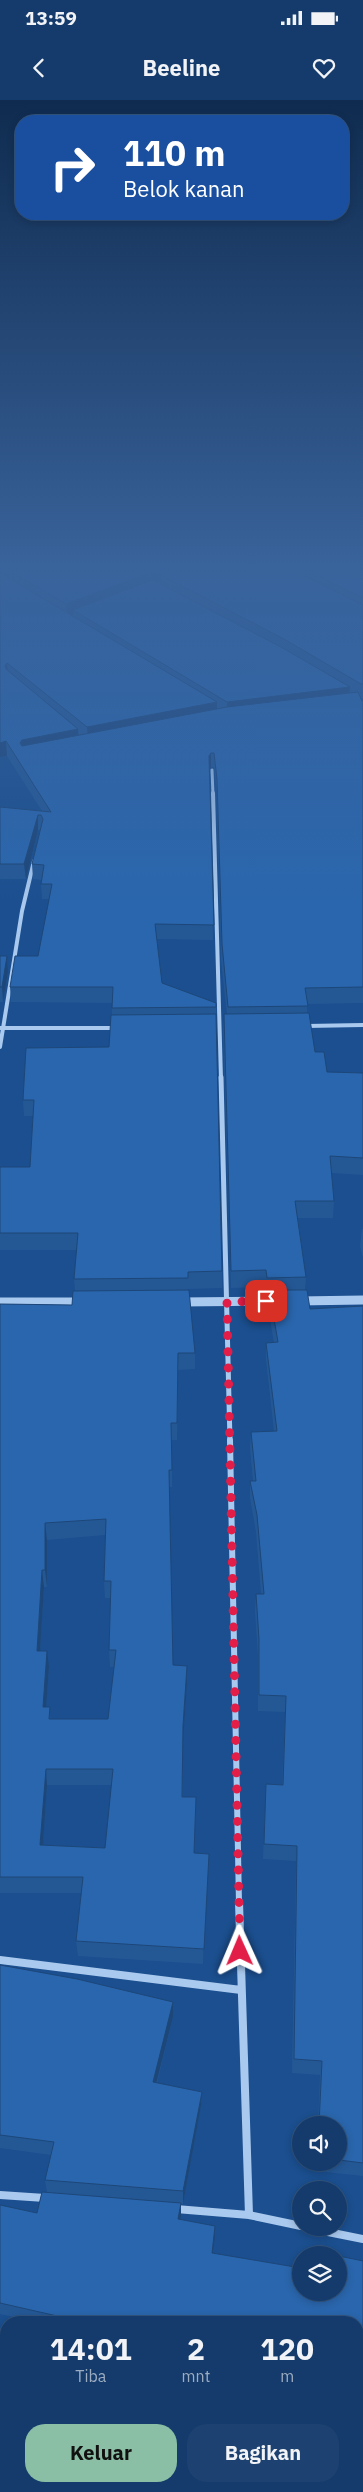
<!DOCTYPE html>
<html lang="id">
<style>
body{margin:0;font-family:"IBM Plex Sans",sans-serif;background:#1d4271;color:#f1f3f6;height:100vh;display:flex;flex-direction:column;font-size:19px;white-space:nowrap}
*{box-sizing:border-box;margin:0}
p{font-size:16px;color:#9dadc1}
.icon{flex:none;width:28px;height:28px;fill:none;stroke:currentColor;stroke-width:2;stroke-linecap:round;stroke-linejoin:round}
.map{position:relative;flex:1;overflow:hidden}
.drawer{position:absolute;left:0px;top:2216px;width:364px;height:176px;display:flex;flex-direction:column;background:#143b6b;border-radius:20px 20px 0 0;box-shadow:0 2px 8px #0003,0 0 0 1px #33557e}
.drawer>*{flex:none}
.hud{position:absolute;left:15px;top:15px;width:334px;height:105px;border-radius:20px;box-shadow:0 2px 8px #0003,0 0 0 1px #33557e;background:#1a4fa0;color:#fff;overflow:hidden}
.fabs{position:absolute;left:292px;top:2016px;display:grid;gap:10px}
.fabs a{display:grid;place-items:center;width:55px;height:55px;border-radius:50%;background:#143b6b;box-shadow:0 2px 8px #0003,0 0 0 1px #33557e;font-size:25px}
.pin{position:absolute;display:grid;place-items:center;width:42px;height:42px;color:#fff;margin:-21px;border-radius:10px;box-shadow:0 2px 8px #0006}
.me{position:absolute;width:55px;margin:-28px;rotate:359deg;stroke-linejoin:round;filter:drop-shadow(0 0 4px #0008)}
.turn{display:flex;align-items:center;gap:18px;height:105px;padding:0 25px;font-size:22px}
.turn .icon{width:65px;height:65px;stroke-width:2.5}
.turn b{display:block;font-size:35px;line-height:42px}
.eta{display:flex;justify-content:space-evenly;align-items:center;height:85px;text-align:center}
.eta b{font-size:30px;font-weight:700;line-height:35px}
.action{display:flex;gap:10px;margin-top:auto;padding:10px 25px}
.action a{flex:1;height:58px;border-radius:20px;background:#8abfa5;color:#111;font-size:20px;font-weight:700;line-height:58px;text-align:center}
.action a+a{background:#1d4271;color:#f1f3f6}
.status{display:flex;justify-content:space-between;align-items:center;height:35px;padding:0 25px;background:#143b6b;direction:ltr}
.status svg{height:14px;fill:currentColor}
header{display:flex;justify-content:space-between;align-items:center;height:65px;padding:0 25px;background:#143b6b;font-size:22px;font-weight:700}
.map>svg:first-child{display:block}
</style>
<div class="status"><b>13:59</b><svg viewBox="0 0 49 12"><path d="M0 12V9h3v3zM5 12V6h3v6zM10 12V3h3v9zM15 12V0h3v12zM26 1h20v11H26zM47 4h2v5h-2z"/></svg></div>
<header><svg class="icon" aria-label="back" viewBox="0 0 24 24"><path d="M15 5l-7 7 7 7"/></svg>Beeline<svg class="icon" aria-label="heart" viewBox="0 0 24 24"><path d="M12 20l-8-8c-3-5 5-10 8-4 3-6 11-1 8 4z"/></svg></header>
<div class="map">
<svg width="363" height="2392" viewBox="0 0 363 2392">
<rect width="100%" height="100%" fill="#1b4f8f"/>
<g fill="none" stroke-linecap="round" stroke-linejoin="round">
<path stroke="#a9c9ee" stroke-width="3" d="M212,670L213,695"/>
<path stroke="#a9c9ee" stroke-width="4" d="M213,693L221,979
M306,926L363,925
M0,928H115
M0,947L22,811L34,761"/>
<path stroke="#a9c9ee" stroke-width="5" d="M221,977L230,1341"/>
<path stroke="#a9c9ee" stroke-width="6" d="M230,1340L239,1803"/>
<path stroke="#a9c9ee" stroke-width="8" d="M239,1802L249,2115
M0,1860L241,1890
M0,2095L45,2098
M176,2109L249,2115L301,2126
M308,2128L363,2139"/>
<path stroke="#a9c9ee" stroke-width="9" d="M298,1201L363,1200
M0,1202H82
M180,1202L280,1201"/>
</g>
<path fill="#245895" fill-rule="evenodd" d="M0,471H363V598H361L362,601H363V903L307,904V913L315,952L327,972L363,973V1075L332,1073L334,1101L333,1118H298L306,1177L305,1190L310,1209L363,1206V2076L316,2071L317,2062H339V2025H318L320,1975L292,1973L296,1761L263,1759L266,1684L282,1685L285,1612L258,1611V1556L255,1511L256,1494H261L256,1432L250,1398V1381H253L250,1348L251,1332L274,1331L266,1260V1243H274L268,1207L269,1194H266L265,1187L231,1188L223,930L224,914H227L221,860L217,693L214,667H211L209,669L213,840L157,839L162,883L216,903L222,1171V1188L188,1189L195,1253V1269L178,1270L177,1340H172V1387H169L173,1565L187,1583L183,1642V1697H196L194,1753L209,1754L203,1864L78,1856L76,1841L82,1793H0V1204L72,1205L75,1191L74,1179L77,1150H0V1067H30L33,1016H24L23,1000L109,947L112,915V903L11,902L10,887L38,856L49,799H42L41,784L42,780L33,779L32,764L40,730H38L26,779H0V707L42,711L7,656L0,657ZM105,1435L104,1481L105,1498H111L109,1550L110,1567H114L108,1619H51L46,1607L49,1567L40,1551L44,1487H47V1440ZM47,1685H112L105,1748L43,1745Z
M0,856H7L8,872L3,902H0Z
M362,1129H363V1158L360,1146Z
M0,1865L77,1879L173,1902V1917L157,1983L202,1992L201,2006L183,2104H181L180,2119L215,2126V2138L213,2153L301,2168V2192H339V2156L363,2161V2392H0V2270L6,2271V2386H358V2222H37L0,2214V2105L37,2113L42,2092H47L45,2080L51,2055L0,2048Z"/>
<path fill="#1d4779" d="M1,471H9V477L4,478Z
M154,471H187L161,475V481L77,513L73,510L74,514L67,517L66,504Z
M7,563L8,577L5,566Z
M350,587L349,599L227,613V602Z
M217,602V615L88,641L87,627Z
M78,629L79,643L21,657L20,643L22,640Z
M6,641L7,656L0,657V643Z
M211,653V667L209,670V656Z
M38,715V730L26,779L24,764Z
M7,856L8,872L3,902L2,887Z
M45,1423L47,1440V1487L45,1470Z
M42,1470L44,1487L39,1567L37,1551Z
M47,1551L49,1567L45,1623L43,1607Z
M187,1566V1583L183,1642V1626Z
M46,1669L47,1685L42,1760L40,1745Z
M209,1754L208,1769L203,1864L204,1849Z
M173,1902V1917L153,1996V1982Z
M202,1992L201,2006L183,2104V2091Z
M181,2103V2116L178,2131V2119Z
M215,2126V2138L211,2166L212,2153Z"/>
<path fill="#2a66ad" stroke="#1d4779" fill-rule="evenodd" d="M0,471L2,474L217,602L87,627L7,563L5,566L6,569L78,629L22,640L20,643L22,646L227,607L358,592L362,601H363V887L305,888L308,906L228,907L222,844L217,679L214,653H211L209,656L214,825L155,824L162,883L216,903V907L112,908L113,887H10L15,856H38L52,784H41L44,765L32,764L43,719L41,715H38L24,764H0V707L51,712L6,641L0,643Z
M10,471H154L66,504Z
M171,471H294L363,505V584H361L284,539L161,475Z
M309,471H363V498Z
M153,480L281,547L350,587L227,602L73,510Z
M0,856H7L2,887H0Z
M309,913L315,952H324L327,972L363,973V1058L330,1056L334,1101H295L306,1177L267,1178L266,1170L231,1171L224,914Z
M216,914L222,1171L188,1172V1178L74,1179L78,1133H0V1067H30L34,1000H23L26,948L109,947L111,915Z
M189,1190L195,1253H178L177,1323H171L172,1370H169L173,1565L187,1566L183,1626L182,1697H196L194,1753L209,1754L204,1849L76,1841L83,1777H0V1204L72,1205L73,1191ZM106,1419L104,1481H111L109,1550H116L108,1619H49L50,1607H43L47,1551H37L42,1470H45V1423ZM46,1669H113L105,1748L40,1745Z
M269,1190H307L310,1209L363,1206V2063L339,2060V2025H319L322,1961L294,1959L297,1746L264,1744L266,1684L283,1685L286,1596L259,1595V1539L256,1494H264L257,1415L250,1381H256L251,1332L277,1331L266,1243L278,1242Z
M0,1865L77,1879L173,1902L153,1982L202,1992L183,2091L45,2080L54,2042L0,2035Z
M42,2092L181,2103L178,2119L215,2126L212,2153L301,2168V2192H339V2156L363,2161V2392H0V2270L6,2271V2386H358V2222H65L66,2218L0,2203V2105L37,2113Z"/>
<linearGradient id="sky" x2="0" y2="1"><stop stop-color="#0f2b4f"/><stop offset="0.58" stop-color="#39639b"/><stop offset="1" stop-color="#39639b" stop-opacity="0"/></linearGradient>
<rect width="363" height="806" fill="url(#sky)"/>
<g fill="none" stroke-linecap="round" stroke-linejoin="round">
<path stroke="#e11d48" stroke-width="9" stroke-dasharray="0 16.2" d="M240,1851L227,1202L266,1201"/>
</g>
</svg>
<div class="fabs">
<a><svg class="icon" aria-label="sound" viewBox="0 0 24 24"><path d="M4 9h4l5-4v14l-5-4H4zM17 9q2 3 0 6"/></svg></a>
<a><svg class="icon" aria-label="search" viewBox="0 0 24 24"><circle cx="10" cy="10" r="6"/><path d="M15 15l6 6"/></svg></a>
<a><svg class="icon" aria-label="layers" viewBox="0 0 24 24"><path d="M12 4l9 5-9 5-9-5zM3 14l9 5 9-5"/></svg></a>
</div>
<div class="pin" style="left:266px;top:1201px;background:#d93025"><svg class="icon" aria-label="arrive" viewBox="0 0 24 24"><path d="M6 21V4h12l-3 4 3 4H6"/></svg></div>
<svg class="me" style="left:240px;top:1851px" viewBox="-20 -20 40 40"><path d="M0-17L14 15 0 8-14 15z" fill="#e11d48" stroke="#fff" stroke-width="4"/></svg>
<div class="hud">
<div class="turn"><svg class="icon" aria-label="right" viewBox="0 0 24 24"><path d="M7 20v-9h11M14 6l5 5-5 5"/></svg><div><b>110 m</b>Belok kanan</div></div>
</div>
<section class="drawer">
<div class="eta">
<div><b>14:01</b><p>Tiba</p></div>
<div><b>2</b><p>mnt</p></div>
<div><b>120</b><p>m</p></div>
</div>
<div class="action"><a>Keluar</a><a>Bagikan</a></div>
</section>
</div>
